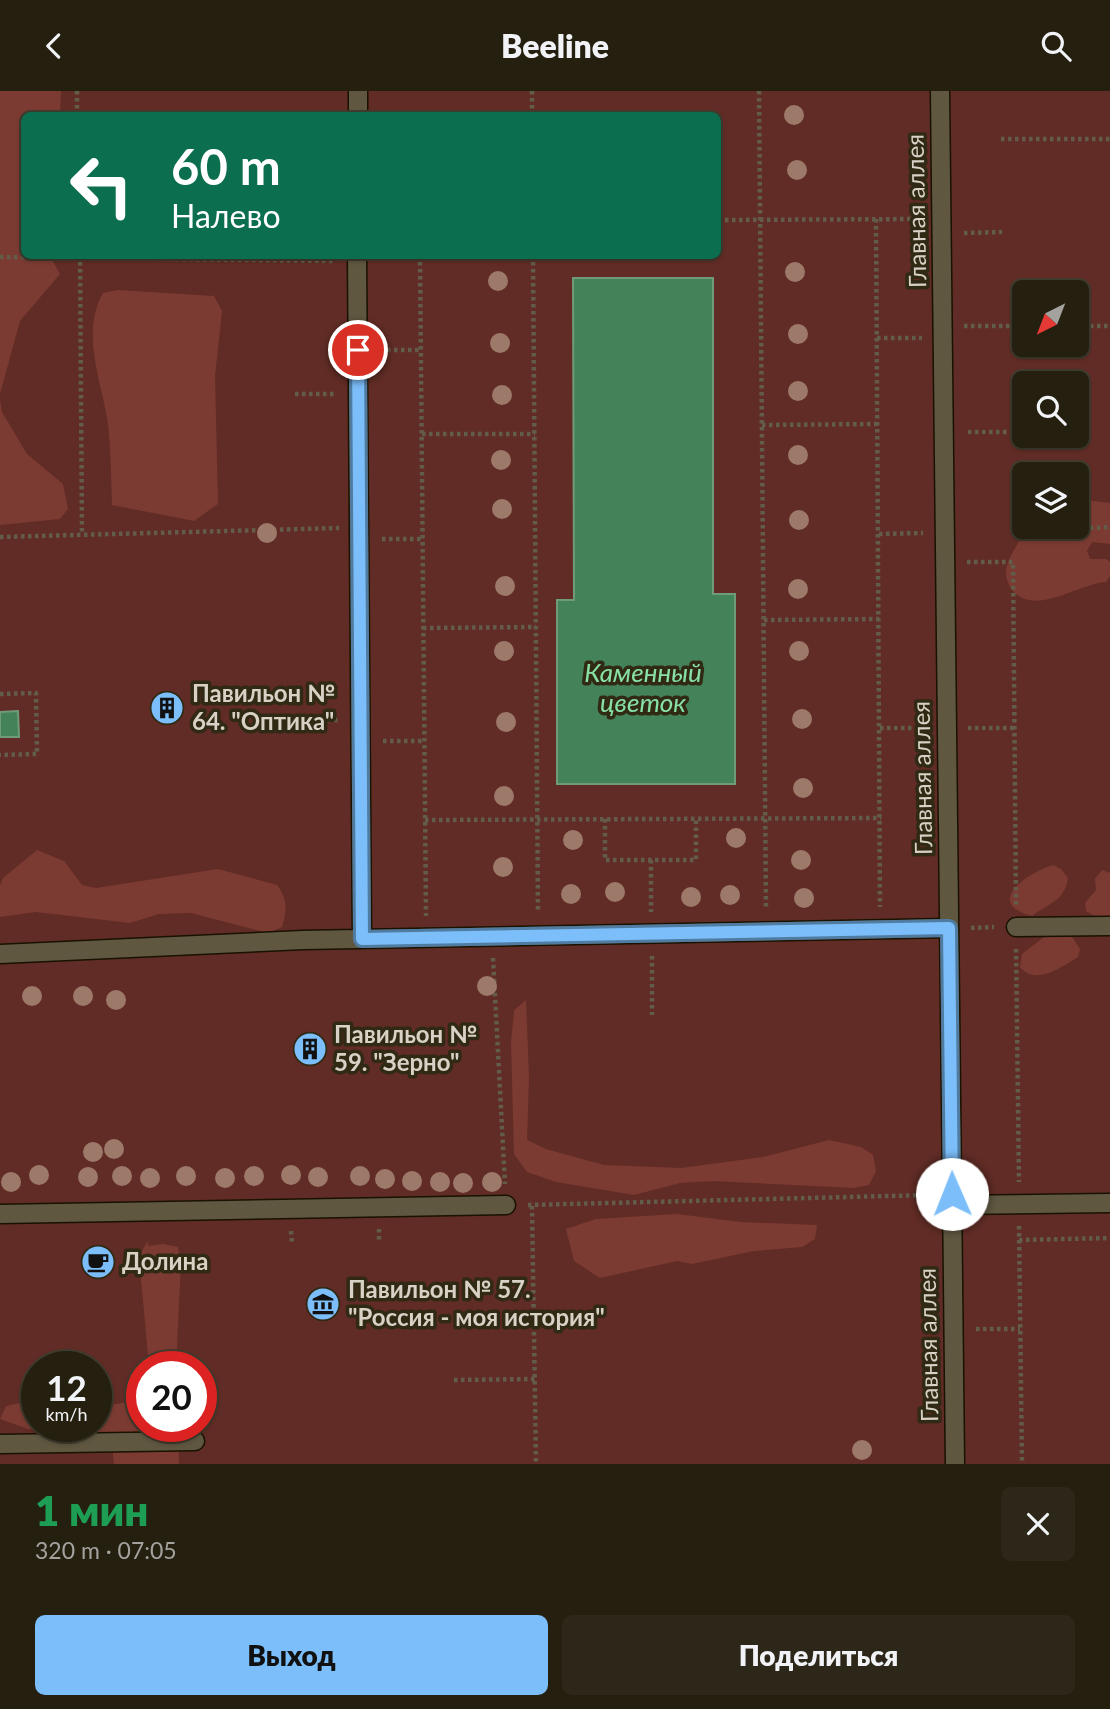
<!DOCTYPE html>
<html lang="ru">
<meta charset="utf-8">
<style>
body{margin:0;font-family:Lato,sans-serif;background:#2c2718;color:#f1f3f6;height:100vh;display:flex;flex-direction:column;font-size:26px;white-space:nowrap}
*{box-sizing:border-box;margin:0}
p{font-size:23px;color:#a3a29e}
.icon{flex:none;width:38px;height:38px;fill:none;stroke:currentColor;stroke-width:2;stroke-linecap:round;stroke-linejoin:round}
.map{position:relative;height:1373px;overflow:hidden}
.drawer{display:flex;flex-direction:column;background:#241f0f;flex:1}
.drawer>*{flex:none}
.guide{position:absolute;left:21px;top:21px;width:700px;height:147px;border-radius:10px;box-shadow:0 2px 5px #0004,0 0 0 2px #413d2f;background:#0b6e4f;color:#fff;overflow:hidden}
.needle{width:46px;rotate:222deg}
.fabs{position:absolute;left:1012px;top:189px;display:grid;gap:14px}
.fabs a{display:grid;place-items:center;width:77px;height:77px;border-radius:10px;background:#241f0f;box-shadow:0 2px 5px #0004,0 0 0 2px #413d2f;font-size:35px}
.speed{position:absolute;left:21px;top:1260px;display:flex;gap:14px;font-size:35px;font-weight:700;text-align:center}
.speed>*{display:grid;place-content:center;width:91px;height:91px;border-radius:50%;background:#241f0f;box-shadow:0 2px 5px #0004,0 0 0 2px #413d2f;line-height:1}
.speed small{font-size:18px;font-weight:400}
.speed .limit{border:10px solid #d22;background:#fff;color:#111}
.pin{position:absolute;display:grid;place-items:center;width:60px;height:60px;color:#fff;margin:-30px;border:4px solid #fff;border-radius:50%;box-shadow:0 2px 7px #0007}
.me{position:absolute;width:77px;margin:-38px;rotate:359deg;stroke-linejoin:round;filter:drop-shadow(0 0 5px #0008)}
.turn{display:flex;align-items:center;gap:24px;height:147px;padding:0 35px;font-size:32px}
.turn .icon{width:91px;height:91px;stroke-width:2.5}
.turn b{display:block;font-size:49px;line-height:60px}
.round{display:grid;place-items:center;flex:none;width:74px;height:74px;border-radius:10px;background:#2c2718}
.headline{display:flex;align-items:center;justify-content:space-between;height:119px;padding:0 35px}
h1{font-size:42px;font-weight:800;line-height:52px;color:#1e9e55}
.primary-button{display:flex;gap:14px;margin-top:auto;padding:14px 35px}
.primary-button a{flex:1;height:80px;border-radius:10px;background:#7cbef9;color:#111;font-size:28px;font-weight:800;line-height:80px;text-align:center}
.primary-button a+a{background:#2c2718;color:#f1f3f6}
header{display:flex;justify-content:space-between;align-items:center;height:91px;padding:0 35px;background:#241f0f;font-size:32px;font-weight:800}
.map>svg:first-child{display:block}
</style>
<header><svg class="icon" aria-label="back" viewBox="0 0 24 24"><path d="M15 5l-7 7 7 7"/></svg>Beeline<svg class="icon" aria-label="search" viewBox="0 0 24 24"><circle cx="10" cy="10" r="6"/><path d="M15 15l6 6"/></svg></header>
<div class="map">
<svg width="1110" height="1373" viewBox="0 0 1110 1373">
<rect width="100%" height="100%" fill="#302914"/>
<path fill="#612c25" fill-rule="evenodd" d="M0,0H1110V1373H0ZM24,24H718V164H24ZM1024,201H1076V254H1024ZM1024,292H1076V345H1024ZM1024,383H1076V436H1024ZM37,1276H96V1335H37ZM142,1276H201V1335H142Z"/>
<path fill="#7b3b32" d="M0,0H61L60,24H24V164L50,165L60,183L20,230L0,303Z
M118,199L214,205L222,220L215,285L218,413L194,430L112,414C111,387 111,360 108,333C102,291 80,242 103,202Z
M0,309L2,321L27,363L63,393L68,418L60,428L0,434Z
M1076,408L1110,412V453L1092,451L1087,460L1090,468H1106L1110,471V485L1106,491C1079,492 1031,529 1010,496C1008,491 1005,486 1006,480C1008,463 1021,453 1024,435L1076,436Z
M37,759L64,770L82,794L96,797L218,778L277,794C288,809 287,819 282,836L268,842L191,822L159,823L130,832L36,821L0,826V795L3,787Z
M1053,774L1061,778L1068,787C1064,811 1050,811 1032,825C982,812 1029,781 1053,774Z
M1102,779L1110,782V825C1101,830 1094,825 1086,820L1085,812L1096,799L1095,788Z
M1069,841L1080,858L1078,866C1060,877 1036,895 1020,876L1022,863L1048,843Z
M526,909L529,986L527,1049L546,1058L604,1074L681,1077L763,1066L829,1049L861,1056L873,1064L876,1080L869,1094L854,1097L713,1090L680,1092L634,1104L556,1091L527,1081L514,1063L511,952L514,919Z
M677,1123L741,1131L817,1134L815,1148L802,1156L754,1160L692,1173L677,1170L600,1187L574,1170L566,1138L596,1128Z
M148,1150V1155L163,1153L178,1156L181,1172L176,1276H149L140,1177V1163Z
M142,1297V1335H178L179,1373H114L112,1354L88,1340L28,1338L0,1328L6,1315L37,1308V1335H96V1312L117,1313L133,1310Z"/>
<path fill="#44835a" stroke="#709b7a" stroke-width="2" d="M573,187H713V503H735V693H557V509H574Z
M18,620L19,646H0V621Z"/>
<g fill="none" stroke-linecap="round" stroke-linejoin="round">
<defs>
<path id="service" d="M940,0L955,1373
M358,24V0
M357,164L362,848
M1016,836L1110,835
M0,863L303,849L949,837
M952,1114L1110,1112
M0,1123L506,1114
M0,1353L195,1350"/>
</defs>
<use href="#service" stroke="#181200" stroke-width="21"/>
<path stroke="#625c49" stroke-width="4.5" stroke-dasharray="3.5 3.5" stroke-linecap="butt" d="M77,0V24
M532,0V24
M759,0L766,818
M1001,48H1110
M876,128L880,816
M718,129L920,128
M964,142L1002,141
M80,164L82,444
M420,164L426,825
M533,164L538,822
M0,166L335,170
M964,235H1024
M1076,235H1110
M877,247H922
M380,259H421
M295,303H336
M762,334L878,333
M968,341H1012
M422,343H535
M1013,441L1110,436
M879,443L923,442
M0,446L339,437
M382,448H423
M967,471H1013L1016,815
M764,529L879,528
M423,537L536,536
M0,603L36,602L37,663L0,664
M271,630L339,629
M880,637H925
M968,637H1015
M383,650H425
M605,728V769H696V728
M425,729L881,727
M651,769V821
M971,837L994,836
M1016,858L1019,1091
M652,865V924
M493,867L505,1093
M528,1114L928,1104
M532,1115L536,1373
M1019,1135L1022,1373
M379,1138V1151
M291,1140L292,1152
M1019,1149L1110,1147
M976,1238H1020
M454,1289L535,1288"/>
<use href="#service" stroke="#5f5740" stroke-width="18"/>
</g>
<g fill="#9d796a">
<circle cx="794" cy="24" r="10"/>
<circle cx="797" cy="79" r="10"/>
<circle cx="795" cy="181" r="10"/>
<circle cx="498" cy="190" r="10"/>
<circle cx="798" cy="243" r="10"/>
<circle cx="500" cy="252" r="10"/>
<circle cx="798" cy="300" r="10"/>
<circle cx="502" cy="304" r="10"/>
<circle cx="798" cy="364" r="10"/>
<circle cx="501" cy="369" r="10"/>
<circle cx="502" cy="418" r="10"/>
<circle cx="799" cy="429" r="10"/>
<circle cx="267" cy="442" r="10"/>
<circle cx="505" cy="495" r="10"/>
<circle cx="798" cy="498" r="10"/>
<circle cx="504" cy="560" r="10"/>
<circle cx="799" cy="560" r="10"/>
<circle cx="802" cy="628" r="10"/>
<circle cx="506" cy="631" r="10"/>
<circle cx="803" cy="697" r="10"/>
<circle cx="504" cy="705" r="10"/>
<circle cx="736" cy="747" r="10"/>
<circle cx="573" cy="749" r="10"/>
<circle cx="801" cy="769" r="10"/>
<circle cx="503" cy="776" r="10"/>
<circle cx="615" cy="801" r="10"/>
<circle cx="571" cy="803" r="10"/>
<circle cx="730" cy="804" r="10"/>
<circle cx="691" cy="806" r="10"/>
<circle cx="804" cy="807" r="10"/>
<circle cx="487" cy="895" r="10"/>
<circle cx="32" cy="905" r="10"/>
<circle cx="83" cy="905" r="10"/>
<circle cx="116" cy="909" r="10"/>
<circle cx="114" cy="1058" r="10"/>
<circle cx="93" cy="1061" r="10"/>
<circle cx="39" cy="1084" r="10"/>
<circle cx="291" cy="1084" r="10"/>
<circle cx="122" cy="1085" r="10"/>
<circle cx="186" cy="1085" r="10"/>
<circle cx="254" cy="1085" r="10"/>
<circle cx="360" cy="1085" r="10"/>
<circle cx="88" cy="1086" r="10"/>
<circle cx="318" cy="1086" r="10"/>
<circle cx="150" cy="1087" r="10"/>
<circle cx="225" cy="1087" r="10"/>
<circle cx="385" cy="1088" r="10"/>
<circle cx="412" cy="1090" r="10"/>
<circle cx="11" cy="1091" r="10"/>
<circle cx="440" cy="1091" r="10"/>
<circle cx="492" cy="1091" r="10"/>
<circle cx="463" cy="1092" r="10"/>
<circle cx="862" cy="1359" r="10"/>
</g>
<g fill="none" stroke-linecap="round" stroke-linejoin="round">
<defs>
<path id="route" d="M358,259L362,848L949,837L952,1103"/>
</defs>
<use href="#route" stroke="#517ca2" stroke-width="18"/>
<use href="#route" stroke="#7cbef9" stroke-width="12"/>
</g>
<defs>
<symbol id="building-disc" viewBox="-11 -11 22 22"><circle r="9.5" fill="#7cbef9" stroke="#302914"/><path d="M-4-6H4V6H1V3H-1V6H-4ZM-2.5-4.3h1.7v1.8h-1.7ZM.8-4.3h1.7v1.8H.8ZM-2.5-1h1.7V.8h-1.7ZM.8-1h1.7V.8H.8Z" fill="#111"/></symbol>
<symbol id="cafe-disc" viewBox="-11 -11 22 22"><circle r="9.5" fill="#7cbef9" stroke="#302914"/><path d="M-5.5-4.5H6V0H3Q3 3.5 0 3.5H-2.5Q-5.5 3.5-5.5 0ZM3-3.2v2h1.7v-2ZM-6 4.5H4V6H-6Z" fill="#111"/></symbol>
<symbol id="museum-disc" viewBox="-11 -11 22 22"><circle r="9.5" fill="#7cbef9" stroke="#302914"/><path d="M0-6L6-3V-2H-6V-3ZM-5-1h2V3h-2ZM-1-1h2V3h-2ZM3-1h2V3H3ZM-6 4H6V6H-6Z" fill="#111"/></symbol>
</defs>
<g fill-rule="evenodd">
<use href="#building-disc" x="148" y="598" width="38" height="38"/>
<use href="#building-disc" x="291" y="939" width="38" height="38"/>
<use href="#cafe-disc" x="79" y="1152" width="38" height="38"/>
<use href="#museum-disc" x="304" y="1194" width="38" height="38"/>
</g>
<g text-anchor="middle" stroke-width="7" stroke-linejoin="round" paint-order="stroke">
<g font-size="24" fill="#d7d2c5" stroke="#302914">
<text transform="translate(917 120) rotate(-91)" y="8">Главная аллея</text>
<text transform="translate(923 687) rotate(-91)" y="8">Главная аллея</text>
<text transform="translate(929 1254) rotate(-91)" y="8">Главная аллея</text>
</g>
<g font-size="24" font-weight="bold" fill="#d7d2c5" stroke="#302914" text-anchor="start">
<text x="192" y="611">Павильон №<tspan x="192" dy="28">64. "Оптика"</tspan></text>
<text x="334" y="952">Павильон №<tspan x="334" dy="28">59. "Зерно"</tspan></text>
<text x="122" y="1179">Долина</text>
<text x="348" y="1207">Павильон № 57.<tspan x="348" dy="28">"Россия - моя история"</tspan></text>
</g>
<g font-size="26" font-style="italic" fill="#87e0a4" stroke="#302914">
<text x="643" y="591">Каменный<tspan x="643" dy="30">цветок</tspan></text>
</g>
</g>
</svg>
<div class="fabs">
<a><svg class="needle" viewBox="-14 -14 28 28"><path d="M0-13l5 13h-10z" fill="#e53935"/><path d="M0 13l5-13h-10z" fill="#a3a29e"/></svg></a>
<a><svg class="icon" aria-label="search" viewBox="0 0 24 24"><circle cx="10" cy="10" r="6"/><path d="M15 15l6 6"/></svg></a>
<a><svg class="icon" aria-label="layers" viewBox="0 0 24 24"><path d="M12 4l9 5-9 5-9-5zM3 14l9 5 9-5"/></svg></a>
</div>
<div class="speed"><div>12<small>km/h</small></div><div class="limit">20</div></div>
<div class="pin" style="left:358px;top:259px;background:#d93025"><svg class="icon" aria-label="arrive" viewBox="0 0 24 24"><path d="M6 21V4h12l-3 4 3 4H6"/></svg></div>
<svg class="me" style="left:952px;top:1103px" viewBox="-20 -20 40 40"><circle r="19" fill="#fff"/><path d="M0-13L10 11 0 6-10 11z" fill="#7cbef9"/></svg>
<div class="guide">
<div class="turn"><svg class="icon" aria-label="left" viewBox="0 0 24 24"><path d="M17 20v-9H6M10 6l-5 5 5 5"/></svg><div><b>60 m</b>Налево</div></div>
</div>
</div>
<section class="drawer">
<div class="headline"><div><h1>1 мин</h1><p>320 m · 07:05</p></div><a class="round"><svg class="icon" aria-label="close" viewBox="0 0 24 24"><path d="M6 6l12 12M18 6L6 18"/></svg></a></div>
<div class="primary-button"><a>Выход</a><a>Поделиться</a></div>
</section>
